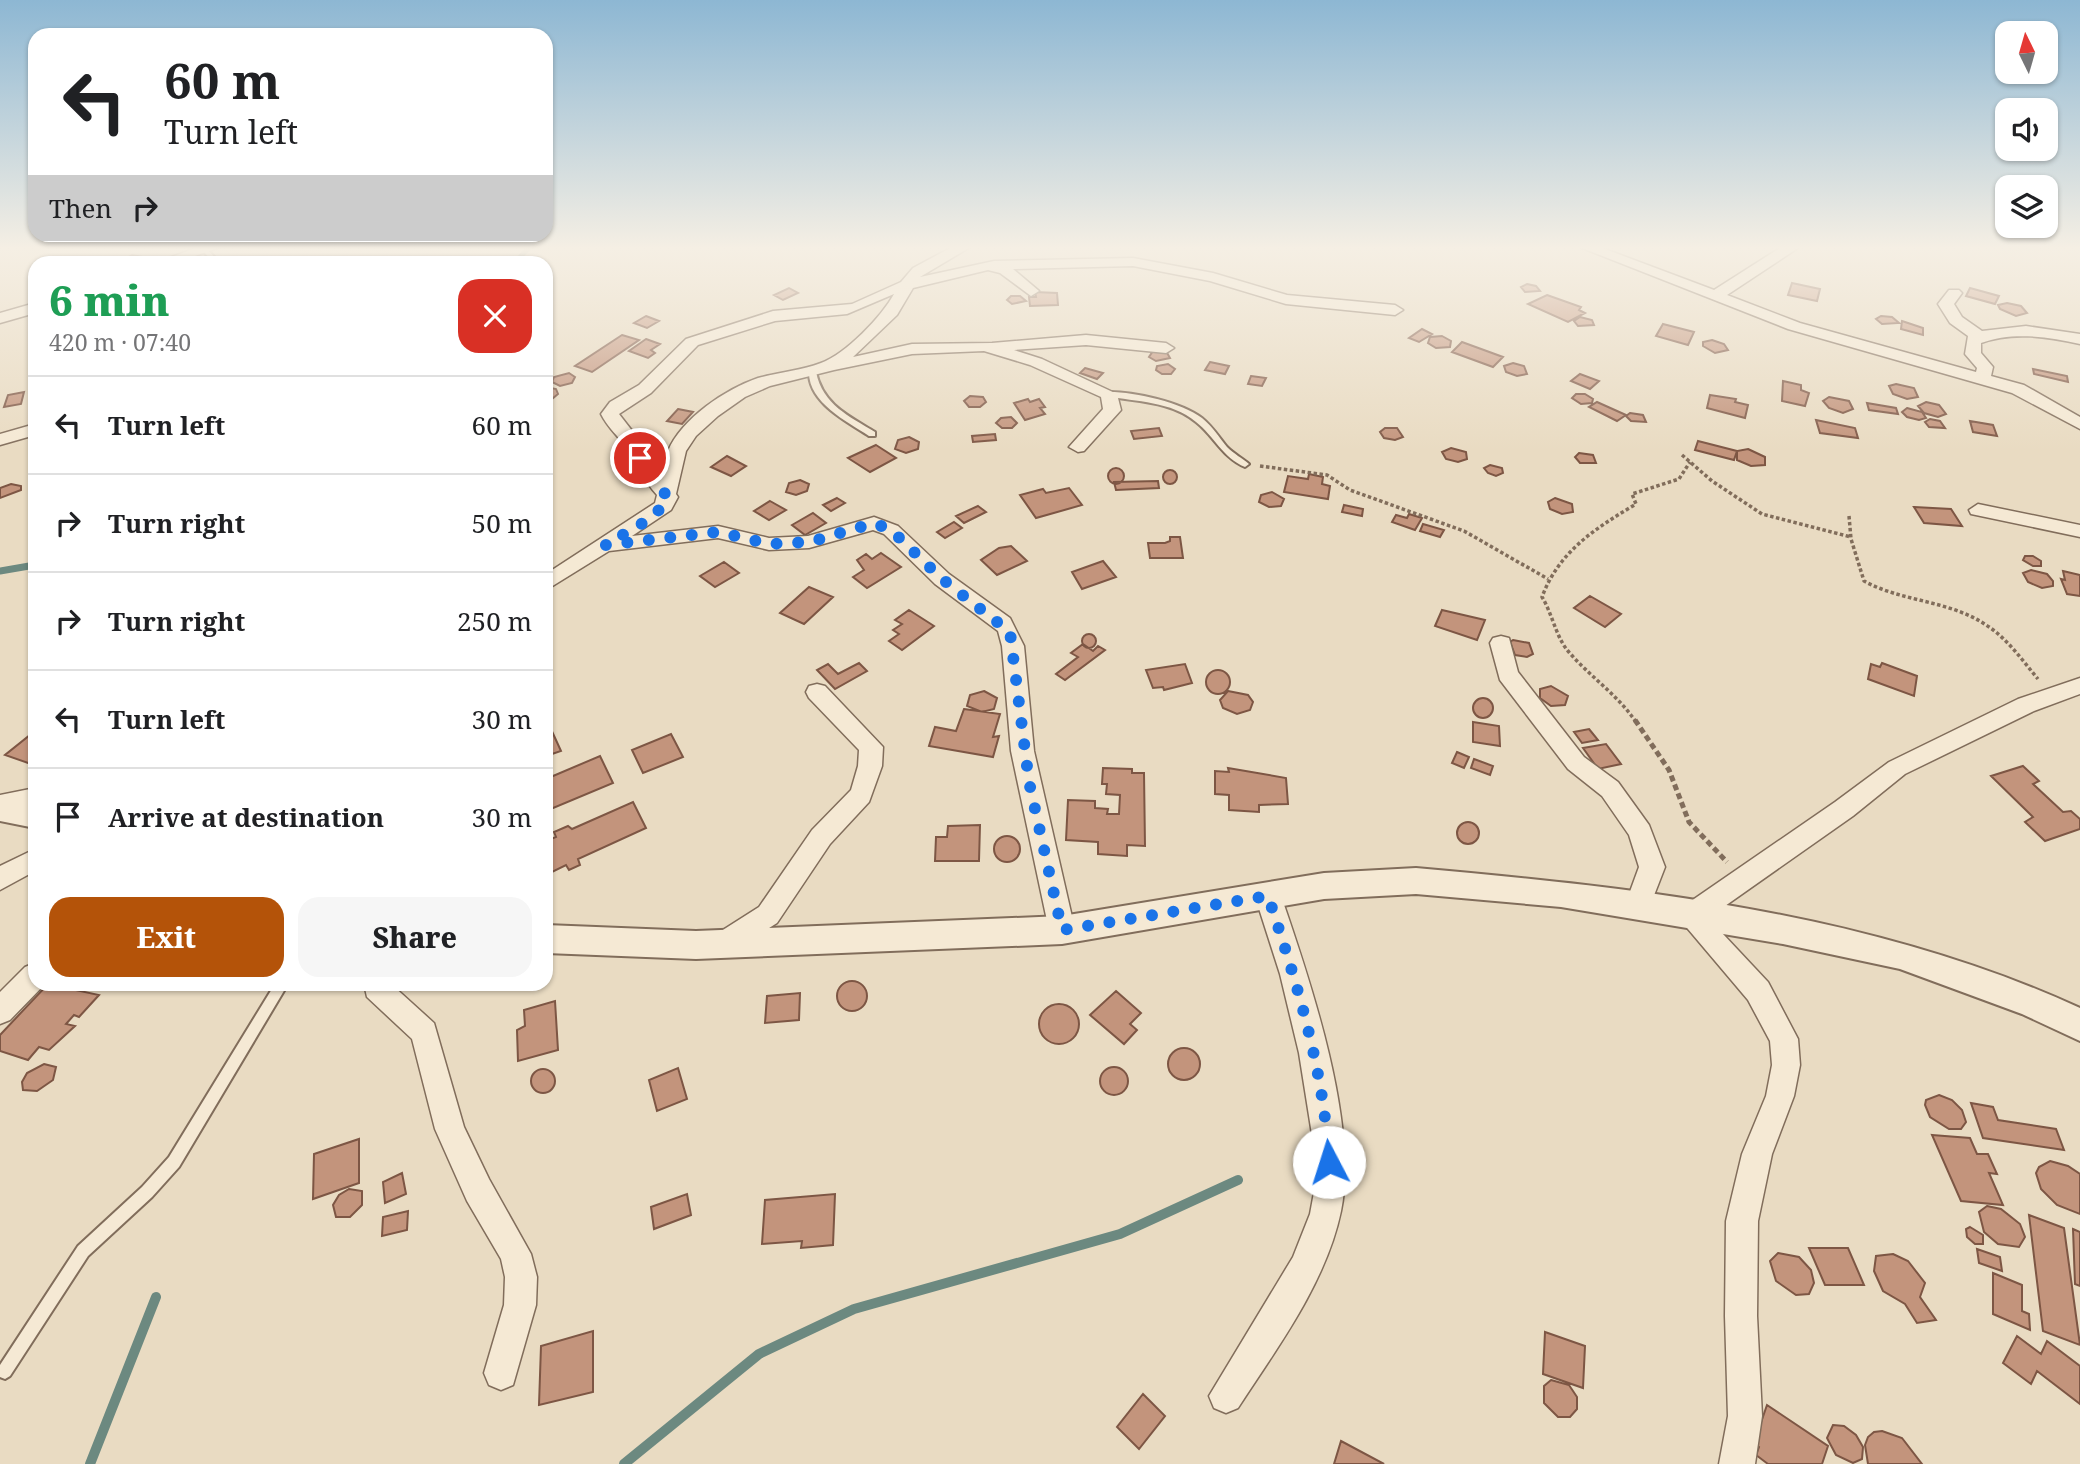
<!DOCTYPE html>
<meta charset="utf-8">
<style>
body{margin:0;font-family:"Noto Serif",serif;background:#f6f6f6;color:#202124;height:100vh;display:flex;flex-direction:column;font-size:26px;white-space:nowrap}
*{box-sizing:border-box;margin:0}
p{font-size:23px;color:#757577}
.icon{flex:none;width:38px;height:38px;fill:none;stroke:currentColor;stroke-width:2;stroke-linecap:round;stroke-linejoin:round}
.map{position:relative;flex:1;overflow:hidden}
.details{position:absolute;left:28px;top:256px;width:525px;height:735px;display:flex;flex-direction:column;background:#fff;border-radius:21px;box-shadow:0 2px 5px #0004}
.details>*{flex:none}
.hud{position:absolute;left:28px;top:28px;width:525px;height:214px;border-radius:21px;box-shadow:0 2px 5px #0004;background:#fff;color:#202124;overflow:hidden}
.needle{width:46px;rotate:355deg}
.fabs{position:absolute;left:1995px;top:21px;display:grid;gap:14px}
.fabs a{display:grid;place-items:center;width:63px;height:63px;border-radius:14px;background:#fff;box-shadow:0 2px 5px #0004;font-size:35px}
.pin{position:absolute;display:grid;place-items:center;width:60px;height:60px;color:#fff;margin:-30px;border:4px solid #fff;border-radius:50%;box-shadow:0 2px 7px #0007}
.me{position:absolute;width:77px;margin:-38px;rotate:355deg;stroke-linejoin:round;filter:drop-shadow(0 0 5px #0008)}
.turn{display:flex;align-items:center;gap:24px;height:147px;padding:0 21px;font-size:32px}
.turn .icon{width:91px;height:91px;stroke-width:2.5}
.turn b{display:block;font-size:49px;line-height:60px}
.then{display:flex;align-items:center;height:66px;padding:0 21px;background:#0003;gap:14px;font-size:26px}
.round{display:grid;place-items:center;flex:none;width:74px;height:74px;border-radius:21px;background:#f6f6f6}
.head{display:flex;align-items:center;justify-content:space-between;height:119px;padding:0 21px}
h1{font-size:42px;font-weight:800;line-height:52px;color:#1e9e55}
.primary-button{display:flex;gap:14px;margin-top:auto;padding:14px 21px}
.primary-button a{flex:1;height:80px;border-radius:21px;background:#b45309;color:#fff;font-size:28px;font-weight:800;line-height:80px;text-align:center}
.primary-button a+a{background:#f6f6f6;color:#202124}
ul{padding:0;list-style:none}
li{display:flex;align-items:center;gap:21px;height:98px;padding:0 21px;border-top:2px solid #e0e0e0}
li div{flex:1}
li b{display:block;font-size:26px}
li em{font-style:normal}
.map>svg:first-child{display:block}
</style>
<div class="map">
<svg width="2080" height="1464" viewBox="0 0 2080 1464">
<rect width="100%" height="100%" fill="#e9dbc2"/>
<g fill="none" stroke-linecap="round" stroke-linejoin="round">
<path stroke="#6c8980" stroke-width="5" d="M515,262L531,246"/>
<path stroke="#6c8980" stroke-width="7" d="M0,571L35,565"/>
<path stroke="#6c8980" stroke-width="10" d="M90,1464L156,1297
M624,1464L759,1354L854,1309L1120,1234L1238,1180"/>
</g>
<path fill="#c3947c" stroke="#7d5644" stroke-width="2" d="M132,255L143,257L135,262H121Z
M1792,283L1820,289L1817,301L1788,295Z
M1527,284L1536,286L1540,291L1525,292L1521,287Z
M789,288L798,293L783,300L774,295Z
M1970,288L1999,296L1995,304L1966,296Z
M1035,292L1057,293L1058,305L1030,306L1029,297H1036Z
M1547,295L1581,307L1579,310L1585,313L1568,322L1528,304Z
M1011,296H1020L1026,301L1012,304L1007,300Z
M2007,303L2021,306L2027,313L2016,316L2000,309L1998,305Z
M646,316L659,321L647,328L634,323Z
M1881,316L1892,317L1899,323L1882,324L1876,319Z
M1580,317L1592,320L1594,325L1578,326L1574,321Z
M1902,321L1923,328V335L1901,329Z
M1663,324L1694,332L1688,345L1656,336Z
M1422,329L1432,334L1419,342L1409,338Z
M622,335L639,340L592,372L575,366Z
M1442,336L1451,341L1450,347L1436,348L1428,343L1430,337Z
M646,339L660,344L651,350L655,353L648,358L629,351Z
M1712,340L1724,344L1728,350L1715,353L1703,346V342Z
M1462,342L1503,357L1493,367L1452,352Z
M1153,351H1166L1170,358L1156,361L1149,357Z
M1210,362L1229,366L1225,374L1205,370Z
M1513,363L1524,366L1527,374L1517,376L1506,372L1504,366Z
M1168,364L1175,369L1171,374H1162L1156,370L1157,366Z
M1085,368L1103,373L1097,379L1080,373Z
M2033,369L2067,376L2068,382L2034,374Z
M569,373L575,377L572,383L560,386L552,382L554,377Z
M1580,374L1599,381L1590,389L1571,381Z
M1251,376L1266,378L1262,386L1248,384Z
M1783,381L1801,385V390L1809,393L1805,406L1782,401Z
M1896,384L1914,388L1918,397L1907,399L1893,394L1889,386Z
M546,387L556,389L558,394L546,404Z
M24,392L21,404L4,407L8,395Z
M1585,394L1593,399L1592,403L1581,404L1572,398L1576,394Z
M1710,395L1736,399L1735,402L1748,405L1745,418L1707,408Z
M970,396L983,397L986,402L980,407H969L964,401Z
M1829,397L1849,401L1853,409L1843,413L1829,408L1823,401Z
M1028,399L1030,402L1039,399L1045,407L1040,408L1045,414L1025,420L1014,403Z
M1597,402L1626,415L1617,421L1589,407Z
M1926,402L1939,405L1946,414L1938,417L1924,413L1918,406Z
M1867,403L1896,408L1898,414L1869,410Z
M1907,408L1922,412L1926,418L1919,420L1907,417L1902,412Z
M678,409L693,412L682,424L667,421Z
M1630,413L1643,415L1646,422L1631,421L1626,416Z
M1011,417L1017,423L1012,428H1002L996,423L1001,418Z
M1930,419L1940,421L1945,428L1929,427L1925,422Z
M1816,420L1855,428L1858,438L1820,433Z
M1970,421L1993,425L1997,436L1973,432Z
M1159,428L1162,436L1134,439L1131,431Z
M1385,428H1397L1403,437L1395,440L1384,438L1380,432Z
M995,434L996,440L973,442L972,436Z
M909,437L919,442L918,449L906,453L895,449L898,440Z
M1698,441L1737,451L1734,460L1695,450Z
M876,445L896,458L870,472L848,458Z
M1451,448L1466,452L1467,459L1458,462L1446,459L1442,452Z
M1748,449L1765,457V465L1751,466L1737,460V451Z
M1579,453L1593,455L1596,463H1580L1575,457Z
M727,456L746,466L731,476L711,467Z
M1490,465L1502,468L1503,473L1496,476L1488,473L1484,468Z
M1108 476a8 8 0 1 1 16 0a8 8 0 1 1-16 0Z
M1163 477a7 7 0 1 1 14 0a7 7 0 1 1-14 0Z
M1309,474L1323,477L1322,484L1330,486L1328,499L1284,492L1288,476L1308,479Z
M800,480L809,484L807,491L796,495L786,492L789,483Z
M1158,481L1159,488L1116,490L1114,482Z
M11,484L21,486V490L0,498V488Z
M1069,488L1082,505L1036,518L1020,495L1043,489L1046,493Z
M1272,492L1284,499L1281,506L1269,507L1259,502L1261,495Z
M837,498L845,503L831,511L823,505Z
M1555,498L1572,504L1573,512L1562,514L1550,509L1548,502Z
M770,501L786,510L769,520L754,511Z
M1344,505L1363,509L1362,516L1342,512Z
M978,506L986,512L964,523L956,516Z
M1914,507L1951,509L1962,526L1924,523Z
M813,513L826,523L805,535L792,525Z
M1409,514L1422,518L1415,530L1392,522L1396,515L1407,518Z
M954,522L962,528L945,538L937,532Z
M1423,524L1444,530L1440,537L1420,531Z
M1170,537H1180L1183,558H1150L1148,543H1165L1170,541Z
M1011,546L1027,561L997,575L981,560L999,548Z
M881,553L901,567L867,588L853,577L864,570L857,560L866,554L872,559Z
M2033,556L2041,561V566H2033L2023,560L2025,556Z
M1103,561L1116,577L1082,589L1072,572Z
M724,562L739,573L715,587L700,576Z
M2031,570L2047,574L2053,581V586L2042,588L2028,582L2023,573Z
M2063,571L2080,575V596L2067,594L2061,579L2065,580Z
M809,587L833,597L804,624L780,613Z
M1590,596L1621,614L1605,627L1574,608Z
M909,610L934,626L902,650L889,641L899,634L893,630L902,624L895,620Z
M1442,610L1485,620L1477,640L1435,626Z
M1082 641a7 7 0 1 1 14 0a7 7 0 1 1-14 0Z
M1513,640L1529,643L1533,654L1527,657L1515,655L1510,642Z
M1083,644L1093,651L1098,646L1105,650L1065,680L1056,674L1078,657L1071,653Z
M859,663L867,671L835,689L817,670L828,664L838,674Z
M1882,663L1917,676L1914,696L1868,679L1871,664L1880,667Z
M1185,664L1192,683L1164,690L1163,687L1153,688L1146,670Z
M1206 682a12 12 0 1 1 24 0a12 12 0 1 1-24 0Z
M1551,686L1568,696L1565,705L1551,706L1540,698V689Z
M984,691L997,698L994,709L982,712L967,706L970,695Z
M1228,691L1248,695L1253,702L1250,710L1237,714L1223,708L1220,700Z
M1473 708a10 10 0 1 1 20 0a10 10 0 1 1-20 0Z
M964,709L1000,714L993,737L999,736L993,757L929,746L935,727L956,731Z
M1473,722L1499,726L1500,746L1473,742Z
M550,727L561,751L546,756V729Z
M1589,729L1598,740L1582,743L1574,732Z
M35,731L34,765L5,755Z
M671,734L683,757L643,773L632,750Z
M1606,744L1621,764L1598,769L1583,748Z
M1457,752L1469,757L1464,768L1452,763Z
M600,756L613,783L546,811V779Z
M1474,759L1493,766L1490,775L1471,768Z
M2023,766L2039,781L2033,784L2063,812L2071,811L2080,819V829L2045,841L2025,822L2033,817L1991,776Z
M1103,768L1132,769V773H1144L1145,846L1127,845V856L1098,854V842L1066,840L1068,800L1095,801V808L1108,809L1107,814H1119L1120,795L1106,794L1107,784H1102Z
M1228,768L1286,778L1288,804L1259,805V812L1229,810V795L1215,794V771L1229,772Z
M633,802L646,828L578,859L580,865L569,870L566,865L546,875V841L556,837L554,832L568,826L572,829Z
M1457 833a11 11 0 1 1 22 0a11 11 0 1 1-22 0Z
M980,825L979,861H935L936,837H947L948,826Z
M994 849a13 13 0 1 1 26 0a13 13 0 1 1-26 0Z
M837 996a15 15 0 1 1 30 0a15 15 0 1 1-30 0Z
M48,984L99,995L79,1017L74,1015L66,1024L75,1026L49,1050L39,1047L28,1060L0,1051V1035Z
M1116,991L1141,1013L1130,1024L1137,1030L1124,1044L1090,1015Z
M800,993L799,1020L765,1023L767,996Z
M555,1001L558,1050L518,1061L517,1030L525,1026L524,1010Z
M1039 1024a20 20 0 1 1 40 0a20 20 0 1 1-40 0Z
M1168 1064a16 16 0 1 1 32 0a16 16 0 1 1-32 0Z
M44,1064L56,1067L53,1080L37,1091L23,1090L22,1082L27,1073Z
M1100 1081a14 14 0 1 1 28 0a14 14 0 1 1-28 0Z
M678,1068L687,1099L657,1111L649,1080Z
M531 1081a12 12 0 1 1 24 0a12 12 0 1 1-24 0Z
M1939,1095L1952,1100L1962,1110L1966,1122L1961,1129H1949L1930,1117L1925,1105L1926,1100Z
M1971,1103L1993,1107L1998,1120L2056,1129L2064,1150L1983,1138Z
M1932,1135L1970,1138L1977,1154H1988L1997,1174L1989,1173L2003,1205L1961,1201Z
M359,1139V1183L313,1199L314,1154Z
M2050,1161L2068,1166L2080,1174V1214L2057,1205L2041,1189L2036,1173L2039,1167Z
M402,1173L406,1194L385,1203L383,1182Z
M349,1189L362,1191V1205L350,1217H336L333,1205L339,1195Z
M687,1194L691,1215L654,1229L651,1207Z
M835,1194L833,1245L801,1248L802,1241L762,1244L765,1200Z
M1987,1206L2001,1209L2020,1224L2025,1237L2019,1247L1998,1244L1984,1232L1979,1212Z
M408,1211L407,1230L382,1236L383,1217Z
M2029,1215L2064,1228L2080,1345L2043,1331Z
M1970,1227L1983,1235V1244H1975L1967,1237L1966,1229Z
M2073,1229L2080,1232V1286L2075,1284Z
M1809,1248H1848L1864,1285H1825Z
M1977,1249L2000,1257L2002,1271L1979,1263Z
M1778,1253L1799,1257L1811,1270L1814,1283L1809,1294L1796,1295L1776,1281L1770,1261Z
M1893,1254L1908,1261L1925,1283L1920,1297L1936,1320L1917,1323L1905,1304L1883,1291L1874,1271L1876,1256Z
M1993,1273L2022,1285V1311L2029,1314L2030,1330L1993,1314Z
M593,1331V1392L539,1405L541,1346Z
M1545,1332L1585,1346L1583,1388L1543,1374Z
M2017,1336L2041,1354L2047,1341L2080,1366V1404L2037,1371L2031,1384L2003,1363Z
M1551,1380L1569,1385L1577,1397V1409L1570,1417H1558L1544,1403V1386Z
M1143,1394L1165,1416L1139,1449L1117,1427Z
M1767,1405L1828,1446L1822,1464H1768L1756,1455L1759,1447L1754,1443Z
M1833,1425L1844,1426L1856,1435L1863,1447L1862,1459L1853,1463L1836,1455L1827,1438Z
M1882,1431L1902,1438L1922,1464H1868L1865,1445L1868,1437L1874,1432Z
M1341,1441L1384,1464H1334Z"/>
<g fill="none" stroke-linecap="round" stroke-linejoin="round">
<defs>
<path id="service" d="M203,249H207L219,262H213L203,251Z
M809,370L816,372C823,405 849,416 875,432V436H869C846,421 807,402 809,370Z
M1106,392C1132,391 1181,402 1202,418C1212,426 1219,437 1227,447C1234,454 1242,458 1249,464L1245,467C1223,458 1214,436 1196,422C1171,401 1137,402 1106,396Z
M275,984H288L179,1167L152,1197L88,1256L10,1376L5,1379L0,1377V1365L78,1246L142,1187L169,1157Z"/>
<path id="minor" d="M201,246H223L178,262H158Z
M954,246H972L920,277L994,261L1133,258L1213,273L1287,295L1395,305L1403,310L1395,315L1286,304L1210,281L1133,266L1013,269L1039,291L1031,296L1000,273L988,270L913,288L897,315L853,357L912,344L992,343L1086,335L1166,343L1174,348L1166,353L1086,345L1014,350L1042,359L1117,394L1121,410L1084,451L1078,452L1069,447L1103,409L1101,397L1030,365L984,351L912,354L834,370L770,386L745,397L718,416L696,436L686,451L676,494L678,497L671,510L632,536L718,526L769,538L808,536L874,517L898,526L949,574L1010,618L1024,646L1034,751L1075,930L1071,938L1062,941L1053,938L1049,930L1011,751L1002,646L998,631L935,584L884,534L873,530L809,548L769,550L718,538L609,551L546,590V574L655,503L657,495C642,479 635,459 622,442C614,432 607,426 601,414L610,402L639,385L686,339L773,311L852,304L901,282L913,268ZM894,294C882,316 846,354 821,363C801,371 779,372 758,378C726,389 682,418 668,451C665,459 664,469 662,478L640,441L619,414L651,393L698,345L775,321L847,314Z
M1577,246H1597L1714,290L1783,246H1801L1727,295L1800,323L1976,372L1977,368L1965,354L1968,336L1950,323L1938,304L1949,290H1959L1962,293L1954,304L1962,317L1982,331L2026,326L2080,334V344C2048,337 2013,331 1981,343V353L1993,367L1991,376L2024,385L2080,417V429L2012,393L1788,329Z
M35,303V313L0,323V313Z
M35,424V435L0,445V434Z
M1978,504L2080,525V537L1971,514L1969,510Z
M1501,636L1509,638L1518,672L1584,757L1618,782L1649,825L1665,867L1646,916L1637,919L1628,916L1624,908L1639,867L1629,835L1602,796L1568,769L1500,680L1490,643L1493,638Z
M2080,678V694L2034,711L1905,774L1853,816L1708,918L1768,982L1798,1039L1800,1065L1794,1096L1772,1154L1758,1221L1757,1316L1762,1416L1755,1464H1719L1728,1416L1725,1316L1726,1221L1742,1154L1766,1096L1772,1065L1770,1041L1748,1000L1677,916L1681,908L1835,802L1889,762L2018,699Z
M817,684L825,686L883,747L882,766L869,802L830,844L777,923L733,951L724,955L715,951L711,943L715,935L759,907L812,830L851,790L858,766L859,750L809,698L806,692L809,686Z
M35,788V806L0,815V795Z
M35,849V871L0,890V866Z
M1268,885L1277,888L1281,896C1310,980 1359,1125 1341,1211C1326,1283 1277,1348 1238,1408L1226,1413L1214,1408L1209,1396L1293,1257L1310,1214L1315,1187L1314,1147L1299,1053L1280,974L1255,896L1259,888Z
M35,963V984H45L10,1020L0,1024V992L25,967Z
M364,984H391L434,1023L464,1127L489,1179L531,1254L537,1277L536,1305L513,1385L501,1390L489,1385L484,1373L504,1305L505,1277L501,1259L467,1201L435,1129L412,1039L367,997Z"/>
<path id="tertiary" d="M0,797L35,804V828L0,821Z
M1416,868C1641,888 1873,913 2080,1008V1041L2022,1014L1900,969L1783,944L1561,907L1416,894L1324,899L1062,944L696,959L546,953V925L696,931L1062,916L1324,873Z"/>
</defs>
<use href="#service" stroke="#816d5b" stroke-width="4"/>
<use href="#minor" stroke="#816d5b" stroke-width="3"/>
<use href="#tertiary" stroke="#816d5b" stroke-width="4"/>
<path stroke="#816d5b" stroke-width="3.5" stroke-dasharray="3.5 2.5" stroke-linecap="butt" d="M1682,455L1712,481L1762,514L1851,537
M1260,466L1327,475L1350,490L1464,531L1548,579
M1849,516L1851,539L1864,581C1902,602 1949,600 1986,625C2007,638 2022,660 2038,679
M1636,722C1617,694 1589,676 1568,651C1556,637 1552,613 1542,597C1559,551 1596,528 1636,504L1632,494L1679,479L1690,462"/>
<path stroke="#816d5b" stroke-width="5" stroke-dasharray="6 3.5" stroke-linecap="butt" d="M1635,720L1669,770L1689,822L1727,862"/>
<use href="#service" fill="#f5e9d4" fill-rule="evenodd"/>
<use href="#minor" fill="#f5e9d4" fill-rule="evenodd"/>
<use href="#tertiary" fill="#f5e9d4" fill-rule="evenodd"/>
</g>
<linearGradient id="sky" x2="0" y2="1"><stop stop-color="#8db7d3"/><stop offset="0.55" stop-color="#f5efe4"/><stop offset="1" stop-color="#f5efe4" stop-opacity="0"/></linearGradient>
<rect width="2080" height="451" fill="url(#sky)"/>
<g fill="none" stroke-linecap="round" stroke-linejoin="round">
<path stroke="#1a73e8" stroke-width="12" stroke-dasharray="0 21.6" d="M640,458L649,475L668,497C657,520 626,532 605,545L718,532L769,544L810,542L874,523L891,530L942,579L1010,632L1029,782L1062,930L1268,896C1297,983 1324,1070 1329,1162"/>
</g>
</svg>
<div class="fabs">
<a><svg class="needle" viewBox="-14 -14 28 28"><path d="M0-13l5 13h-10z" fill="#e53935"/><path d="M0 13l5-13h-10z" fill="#757577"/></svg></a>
<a><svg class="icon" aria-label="sound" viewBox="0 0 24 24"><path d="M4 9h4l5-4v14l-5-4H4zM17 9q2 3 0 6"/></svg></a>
<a><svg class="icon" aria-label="layers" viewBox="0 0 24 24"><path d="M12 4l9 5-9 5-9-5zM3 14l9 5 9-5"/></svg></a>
</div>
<div class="pin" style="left:640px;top:458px;background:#d93025"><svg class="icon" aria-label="arrive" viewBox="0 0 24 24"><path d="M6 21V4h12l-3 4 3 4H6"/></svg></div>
<svg class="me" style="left:1329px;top:1162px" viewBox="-20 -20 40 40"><circle r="19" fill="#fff"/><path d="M0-13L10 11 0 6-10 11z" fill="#1a73e8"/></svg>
<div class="hud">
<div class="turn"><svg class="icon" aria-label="left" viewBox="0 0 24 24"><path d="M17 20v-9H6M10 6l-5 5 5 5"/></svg><div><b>60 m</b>Turn left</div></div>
<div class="then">Then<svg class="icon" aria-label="right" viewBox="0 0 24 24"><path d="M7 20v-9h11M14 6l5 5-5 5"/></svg></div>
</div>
<section class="details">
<div class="head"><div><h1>6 min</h1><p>420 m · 07:40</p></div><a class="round" style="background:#d93025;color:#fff"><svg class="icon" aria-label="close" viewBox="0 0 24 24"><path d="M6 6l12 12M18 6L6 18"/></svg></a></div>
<ul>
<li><svg class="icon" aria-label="left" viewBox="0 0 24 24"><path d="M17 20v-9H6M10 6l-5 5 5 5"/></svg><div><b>Turn left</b></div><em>60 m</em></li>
<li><svg class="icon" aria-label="right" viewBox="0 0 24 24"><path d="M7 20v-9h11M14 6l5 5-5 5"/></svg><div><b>Turn right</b></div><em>50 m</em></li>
<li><svg class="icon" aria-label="right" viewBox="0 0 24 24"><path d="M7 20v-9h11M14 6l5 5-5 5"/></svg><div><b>Turn right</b></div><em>250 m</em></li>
<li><svg class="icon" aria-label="left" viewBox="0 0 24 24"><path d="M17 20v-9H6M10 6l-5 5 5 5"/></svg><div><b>Turn left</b></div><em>30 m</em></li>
<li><svg class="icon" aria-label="arrive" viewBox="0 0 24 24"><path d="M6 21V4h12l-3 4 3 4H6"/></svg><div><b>Arrive at destination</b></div><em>30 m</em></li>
</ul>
<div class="primary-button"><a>Exit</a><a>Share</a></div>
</section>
</div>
